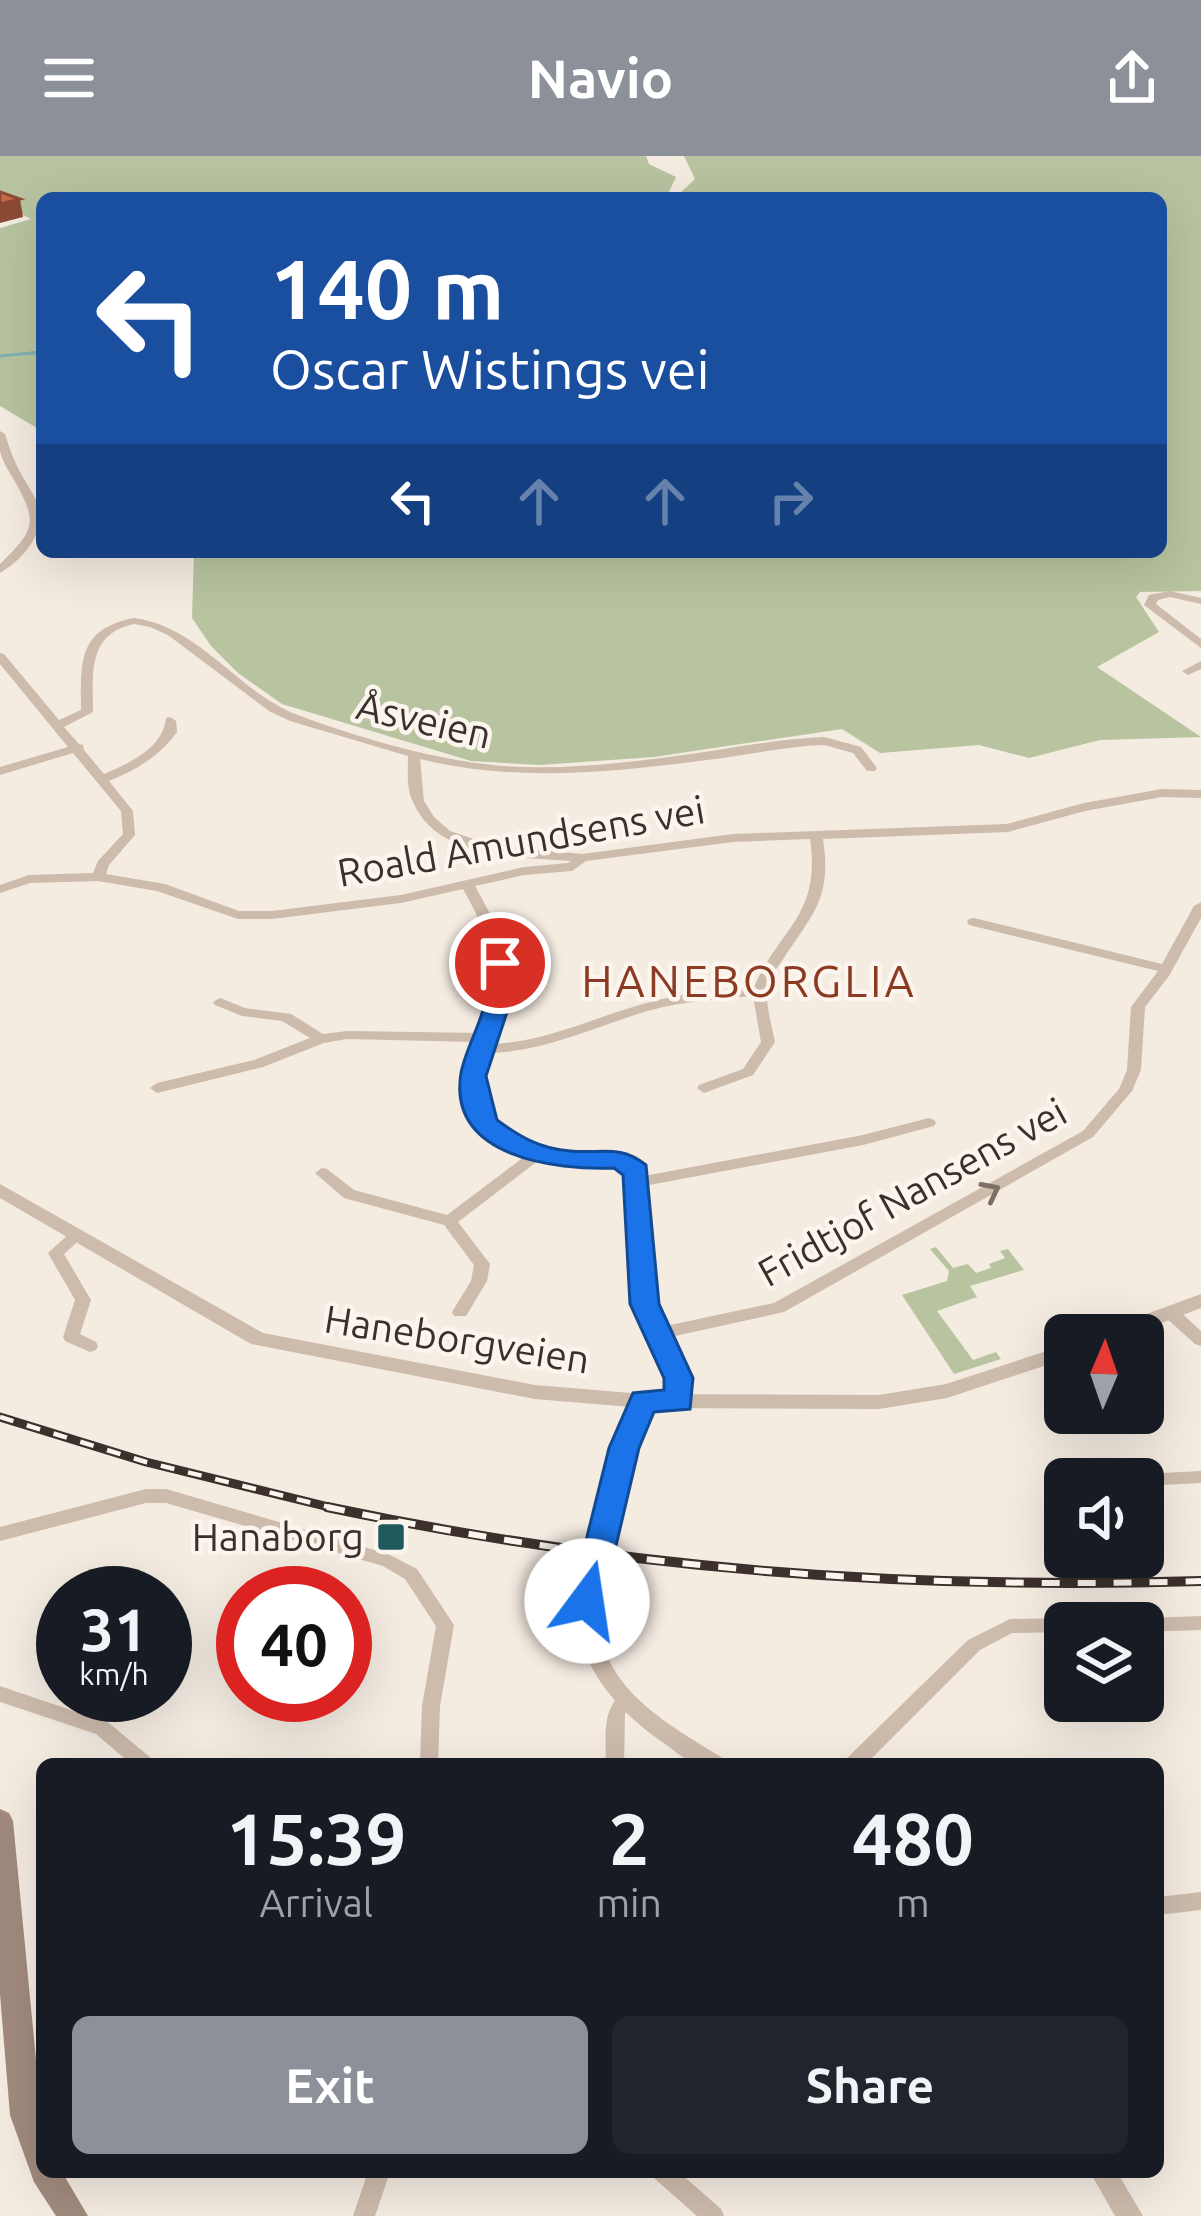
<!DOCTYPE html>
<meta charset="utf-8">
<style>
body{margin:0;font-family:Ubuntu,sans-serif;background:#20242c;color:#f1f3f6;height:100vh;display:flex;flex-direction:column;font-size:45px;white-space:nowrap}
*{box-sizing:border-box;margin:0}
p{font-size:39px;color:#9ea1a6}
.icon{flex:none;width:66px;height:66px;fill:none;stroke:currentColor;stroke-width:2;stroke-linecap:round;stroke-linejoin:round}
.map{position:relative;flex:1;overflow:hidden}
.details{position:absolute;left:36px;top:1602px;width:1128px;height:420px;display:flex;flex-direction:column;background:#171b24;border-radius:18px;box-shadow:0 12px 48px #0002}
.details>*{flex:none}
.top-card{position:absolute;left:36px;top:36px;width:1131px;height:366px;border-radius:18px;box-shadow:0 12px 48px #0002;background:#1a4fa0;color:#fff;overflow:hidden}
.needle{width:78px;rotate:2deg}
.tools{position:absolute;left:1044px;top:1158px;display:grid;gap:24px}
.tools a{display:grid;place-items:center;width:120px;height:120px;border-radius:18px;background:#171b24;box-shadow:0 12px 48px #0002;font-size:60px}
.speed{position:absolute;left:36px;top:1410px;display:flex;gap:24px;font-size:60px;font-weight:700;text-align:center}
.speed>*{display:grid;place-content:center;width:156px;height:156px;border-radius:50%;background:#171b24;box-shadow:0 12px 48px #0002;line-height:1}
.speed small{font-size:30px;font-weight:400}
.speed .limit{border:18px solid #d22;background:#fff;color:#111}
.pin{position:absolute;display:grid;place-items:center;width:102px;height:102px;color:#fff;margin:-51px;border:6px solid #fff;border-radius:50%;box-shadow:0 3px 12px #0007}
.me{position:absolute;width:132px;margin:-66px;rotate:14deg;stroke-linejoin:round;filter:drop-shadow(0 0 9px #0008)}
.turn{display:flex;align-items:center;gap:42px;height:252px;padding:0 36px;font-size:54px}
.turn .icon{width:156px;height:156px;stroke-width:2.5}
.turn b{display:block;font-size:84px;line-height:102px}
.lanes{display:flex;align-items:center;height:114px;padding:0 36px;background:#0003;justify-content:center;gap:60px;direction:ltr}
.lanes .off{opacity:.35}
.eta{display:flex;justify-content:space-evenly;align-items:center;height:204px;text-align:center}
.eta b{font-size:72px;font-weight:700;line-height:84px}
.button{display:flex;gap:24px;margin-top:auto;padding:24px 36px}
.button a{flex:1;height:138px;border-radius:18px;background:#8c9099;color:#fff;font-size:48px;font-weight:700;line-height:138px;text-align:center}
.button a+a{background:#20242c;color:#f1f3f6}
header{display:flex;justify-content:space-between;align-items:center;height:156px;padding:0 36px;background:#8c9099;color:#fff;font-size:54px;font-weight:700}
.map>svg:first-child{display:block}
</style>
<header><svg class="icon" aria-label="menu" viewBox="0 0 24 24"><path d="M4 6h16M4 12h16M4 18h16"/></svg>Navio<svg class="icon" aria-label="share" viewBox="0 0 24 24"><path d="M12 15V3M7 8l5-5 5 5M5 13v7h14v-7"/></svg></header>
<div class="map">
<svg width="1201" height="2060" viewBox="0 0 1201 2060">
<rect width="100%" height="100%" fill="#f4ebe1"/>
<path fill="#b8c4a0" d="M0,0H646L649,8L676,21L668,38H679L695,23L684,0H1201V435L1140,436L1136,441L1159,476L1097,511L1201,581L1100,584L1029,602L979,589L880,597L842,573L654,601L540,609L471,605L282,548L238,517L211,490L192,462L194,396H1161V42H42V275L0,250V72L31,63L0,47Z
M936,1091L953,1112L968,1108L976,1117L991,1112L989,1108L1005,1102L1000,1095L1008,1093L1024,1114L970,1130L977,1141L937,1155L973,1204L996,1196L1001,1203L954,1218L902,1139L947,1125L949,1115L930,1093Z"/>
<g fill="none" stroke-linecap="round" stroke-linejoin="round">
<path stroke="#7fb0b2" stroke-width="3" d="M0,200L42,196"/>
<path fill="#cdbbac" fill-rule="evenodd" d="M0,275L5,278C9,291 13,302 19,314C35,344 53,359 28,392C21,402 10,411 0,417V408C36,373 38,366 13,322C8,314 2,304 0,295C0,289 0,282 0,275Z
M1170,435L1201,442V448L1170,441L1158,444L1156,448L1201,483V492L1144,449L1149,439Z
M134,462C201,471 237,536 298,559C358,582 439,605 503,610C558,614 614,608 669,601C720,595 772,583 824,581L861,591L877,612L875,615H867L853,597L824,589C790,590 757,597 723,602C622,615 521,628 420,603L424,645L434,661L450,675L491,689L582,698L733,678L1007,668L1084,647L1162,633L1201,634V642L1162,641L1085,655L1008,676L823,683C832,743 813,757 782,805C775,814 767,827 767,839C767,854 772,871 775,886L753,919L704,937L697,932L699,929L743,913L761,886L753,840C719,843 684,845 651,854C596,870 545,896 488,897C481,923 478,950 496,971C534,1014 598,981 641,1012L644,1020L863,979L929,962L934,964L936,967L934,970L863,989L644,1030L652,1148L661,1171L774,1147L1083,975L1119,933L1127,914L1131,851L1158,815L969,769L967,766L969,763L974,762L1162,808L1194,750L1201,746V762L1169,820L1145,851L1141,914L1132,935L1093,981L784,1156L666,1182C678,1203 690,1225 685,1249H673L668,1219L636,1148L629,1018C604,1000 568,1008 539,1004L458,1066L490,1108L487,1125L466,1160H454L452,1156L471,1125L474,1109L444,1069L344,1042L315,1017L322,1012L327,1013L354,1034L447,1059L524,1001C466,983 461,937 477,886L347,883L324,887L263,911L157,937L150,932L157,927L254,904L310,882L282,865L242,860L215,849L213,846L220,842L245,852L291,858L323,878L347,875L480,877C500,815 495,790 463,733L401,747L272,763H238L157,735L98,725L30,727L0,737V729L29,719L93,717L98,705L123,678L121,655L73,597L0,619V611L68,591L0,508V497L4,498L59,564L81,554C81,505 78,473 134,462ZM134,468L150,471L168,479L269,555L290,565L408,600C408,615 406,632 413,646C438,704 519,701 571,705L568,707L524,711L401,739L272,755H239L165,728L106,718L109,709L135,679L133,655L109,625C136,614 160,600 177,576L176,565L170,561L166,562C163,592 130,607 104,618L84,594L83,589L79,588L64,571L93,556C93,517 87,478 134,468ZM810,683C821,760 781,770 754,831C716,834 679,837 643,848C592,862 544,887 490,888L494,882C496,867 503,850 505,834C511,795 493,762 475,730L524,719L572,715L586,705L733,686Z
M1201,505V513L1188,519L1182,515Z
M76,1075L84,1080L64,1098L91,1144L80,1178L96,1186L98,1190L96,1194L90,1196L65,1185L63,1181L75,1144L48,1097L71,1076Z
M1170,1150L1176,1152L1201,1175V1190L1195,1188L1164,1160L1162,1156L1164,1152Z
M1201,1315V1327L1143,1330V1323H1135L1143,1318Z
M146,1333H166L388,1398L417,1413L454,1469L440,1550L438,1608H420L422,1550L436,1470L405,1423L383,1410L166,1347H146L0,1385V1371Z
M1201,1460V1474L1143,1476V1467H1135L1143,1462Z
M1065,1462L1073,1467H1065V1476L1012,1477L980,1494L866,1608H845L847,1602L968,1484L1010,1463Z
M0,1530L109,1567L151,1602L153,1608H131L96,1578L0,1546Z
M625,1535L631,1538L634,1543L625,1558L624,1608H606C606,1581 601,1552 625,1535Z
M1201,1736V1754L1158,1759V1741Z
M368,2016H390L375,2060H353Z
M652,2016H679L721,2053L724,2060H697L655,2023Z"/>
<path fill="#cdbbac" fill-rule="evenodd" d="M0,1028L263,1177L535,1229L643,1238L879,1239L946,1228L1065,1189V1203L947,1242L879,1253L650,1252L627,1313L612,1388L609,1394L602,1396L595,1394L592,1388L607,1313L631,1251L535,1243L251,1188L0,1042Z
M1201,1138V1152L1130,1179H1100L1103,1174Z
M592,1415L599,1417C606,1437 598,1461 602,1483C614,1540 676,1573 721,1601L724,1608C716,1608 704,1610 696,1608C686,1605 674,1594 665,1588C610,1551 557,1488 585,1417Z
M1090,2016H1117L1143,2060H1115Z"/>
<path fill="#a18a7d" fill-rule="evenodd" d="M0,1653L9,1657L13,1665L42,1966V2016H62L88,2060H56L34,2026L10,1959L0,1838Z"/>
<defs>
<path id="rail-far1" d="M0,1261L146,1306L341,1354"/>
<path id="rail" d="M327,1351C623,1413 899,1434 1201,1425"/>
</defs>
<use href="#rail-far1" stroke="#3b302b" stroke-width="9"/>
<use href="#rail" stroke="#3b302b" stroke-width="10"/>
<use href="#rail-far1" stroke="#fbf5ee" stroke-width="4.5" stroke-dasharray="14" stroke-linecap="butt"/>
<use href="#rail" stroke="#fbf5ee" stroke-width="6" stroke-dasharray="18" stroke-linecap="butt"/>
<path stroke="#cdbbac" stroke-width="22" d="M592,1423L602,1388"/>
</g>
<path fill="#8c4a34" d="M20,43L23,61L0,67V48Z"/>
<path fill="#c8694b" stroke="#8c4a34" stroke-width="3" d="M0,36L20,43L0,48Z"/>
<defs><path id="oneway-chevron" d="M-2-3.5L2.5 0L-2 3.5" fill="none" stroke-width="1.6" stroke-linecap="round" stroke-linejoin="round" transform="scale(3)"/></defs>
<use stroke="#7d6f65" href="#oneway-chevron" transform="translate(991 1035) rotate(-27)"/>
<path fill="#1a73e8" stroke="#114b97" stroke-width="3" d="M500,800L512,807L509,850L486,920L497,964C520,981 541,993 570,995C601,998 620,988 646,1009L659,1148L693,1222L690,1253L654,1256L639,1292L603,1445L599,1455L587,1458L576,1455L571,1445L609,1292L633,1237L664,1234V1222L630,1148L623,1019L614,1012C556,1014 447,1002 461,917C465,896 477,875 483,854C487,839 486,823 487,807Z"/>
<rect fill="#1f5a5e" stroke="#fbf5ee" stroke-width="4.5" x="376" y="1366" width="30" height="30" rx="6"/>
<g text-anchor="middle" stroke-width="9" stroke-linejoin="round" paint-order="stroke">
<g font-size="39" fill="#3b302b" stroke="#fbf5ee">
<text transform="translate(424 564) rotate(13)" y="14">Åsveien</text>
<text transform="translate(521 685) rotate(-10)" y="14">Roald Amundsens vei</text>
<text transform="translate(912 1036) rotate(-29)" y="14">Fridtjof Nansens vei</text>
<text transform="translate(457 1183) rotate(9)" y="14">Haneborgveien</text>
</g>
<g font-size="39" fill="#3b302b" stroke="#fbf5ee" text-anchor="end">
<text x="364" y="1395">Hanaborg</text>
</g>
<g font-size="45" letter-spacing="3" fill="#8c3b22" stroke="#fbf5ee">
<text x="749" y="841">HANEBORGLIA</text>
</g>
</g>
</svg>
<div class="tools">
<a><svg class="needle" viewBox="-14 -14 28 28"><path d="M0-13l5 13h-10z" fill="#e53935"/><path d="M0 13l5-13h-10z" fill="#9ea1a6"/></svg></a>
<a><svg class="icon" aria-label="sound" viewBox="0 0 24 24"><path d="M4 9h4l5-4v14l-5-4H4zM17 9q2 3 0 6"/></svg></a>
<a><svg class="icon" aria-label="layers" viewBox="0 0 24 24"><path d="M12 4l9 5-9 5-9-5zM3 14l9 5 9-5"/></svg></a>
</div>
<div class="speed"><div>31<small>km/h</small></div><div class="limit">40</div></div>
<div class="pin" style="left:500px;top:807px;background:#d93025"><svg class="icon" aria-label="arrive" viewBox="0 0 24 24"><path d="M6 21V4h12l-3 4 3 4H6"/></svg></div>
<svg class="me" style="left:587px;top:1445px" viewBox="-20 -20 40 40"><circle r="19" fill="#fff"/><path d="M0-13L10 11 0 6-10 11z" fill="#1a73e8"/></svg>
<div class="top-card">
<div class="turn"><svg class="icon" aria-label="left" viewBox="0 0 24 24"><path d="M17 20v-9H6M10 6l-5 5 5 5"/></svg><div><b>140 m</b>Oscar Wistings vei</div></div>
<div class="lanes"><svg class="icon" aria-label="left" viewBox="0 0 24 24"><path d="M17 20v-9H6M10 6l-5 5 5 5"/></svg><svg class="icon off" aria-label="ahead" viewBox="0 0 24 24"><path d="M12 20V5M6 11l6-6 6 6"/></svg><svg class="icon off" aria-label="ahead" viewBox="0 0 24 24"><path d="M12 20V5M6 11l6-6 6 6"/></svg><svg class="icon off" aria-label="right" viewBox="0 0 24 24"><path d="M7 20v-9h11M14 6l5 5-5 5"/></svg></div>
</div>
<section class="details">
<div class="eta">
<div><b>15:39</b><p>Arrival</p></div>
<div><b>2</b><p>min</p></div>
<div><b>480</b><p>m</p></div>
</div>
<div class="button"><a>Exit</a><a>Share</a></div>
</section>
</div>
